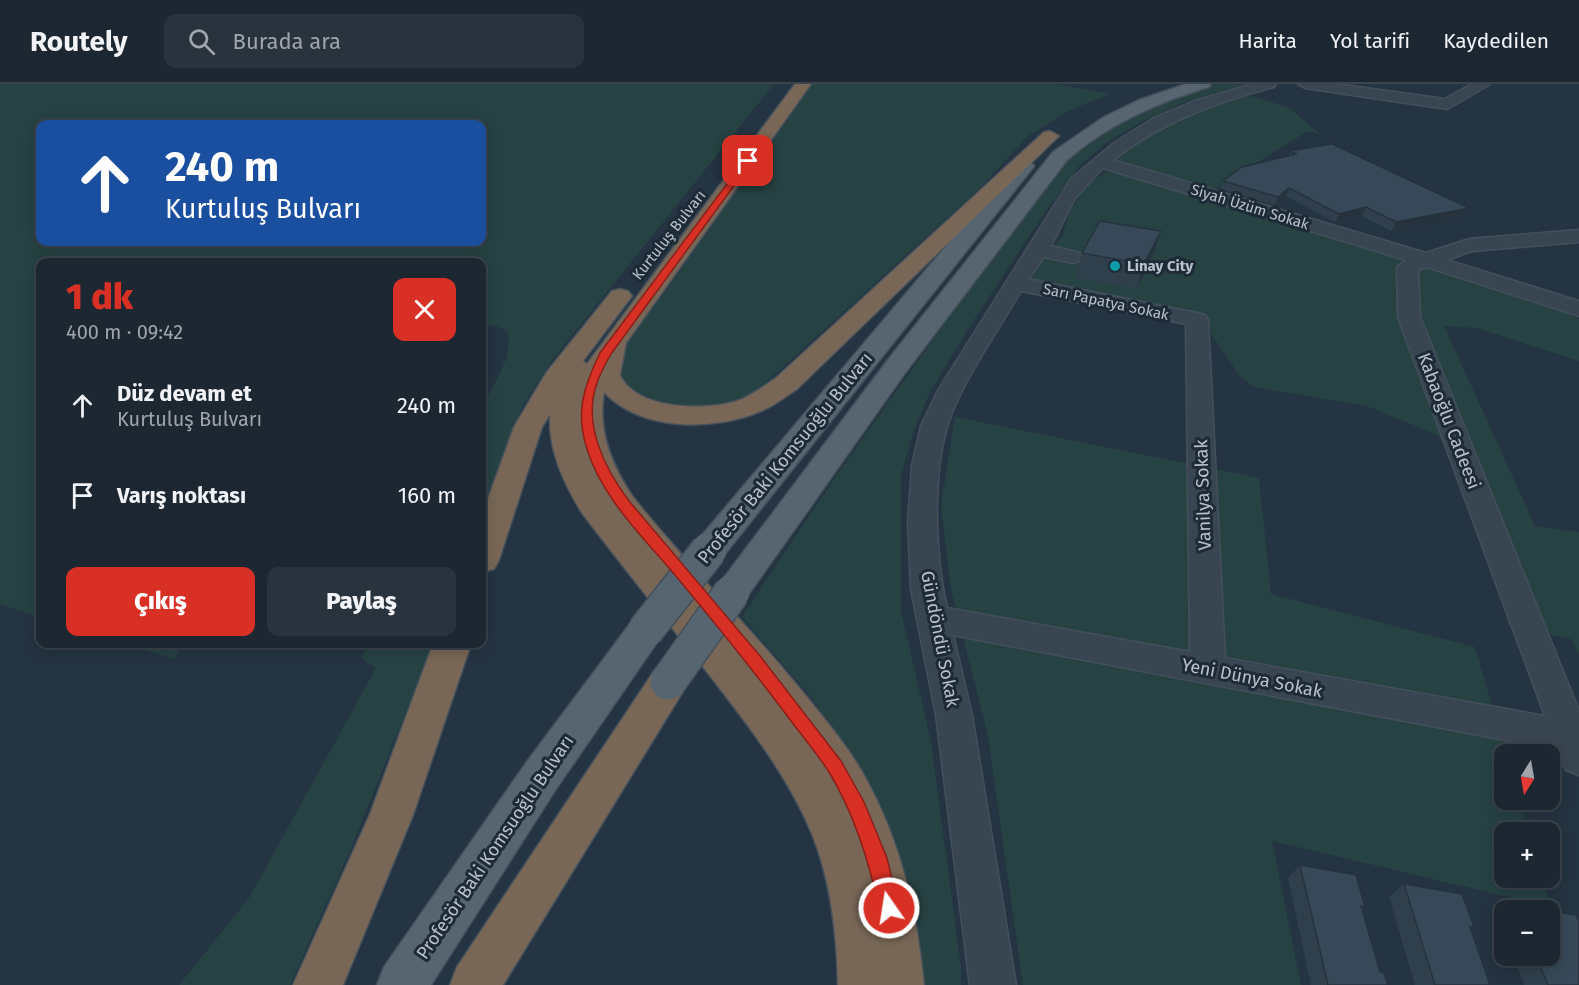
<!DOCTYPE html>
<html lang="tr">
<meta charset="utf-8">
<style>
body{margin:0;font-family:"Fira Sans",sans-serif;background:#29333e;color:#f1f3f6;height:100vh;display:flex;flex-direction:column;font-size:22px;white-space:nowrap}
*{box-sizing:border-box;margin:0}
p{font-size:20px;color:#a0a5ac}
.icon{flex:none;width:33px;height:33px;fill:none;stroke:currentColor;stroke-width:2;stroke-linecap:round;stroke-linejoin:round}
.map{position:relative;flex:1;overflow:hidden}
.drawer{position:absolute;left:36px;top:174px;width:450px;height:390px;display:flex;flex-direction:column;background:#1c2732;border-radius:12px;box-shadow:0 3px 15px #0003,0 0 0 2px #3a444d}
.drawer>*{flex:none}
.banner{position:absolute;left:36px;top:36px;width:450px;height:126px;border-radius:12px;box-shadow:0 3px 15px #0003,0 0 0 2px #3a444d;background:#1a4fa0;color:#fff;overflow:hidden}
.needle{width:39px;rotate:191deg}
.tools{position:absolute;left:1494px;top:660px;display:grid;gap:12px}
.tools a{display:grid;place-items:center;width:66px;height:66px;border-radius:12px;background:#1c2732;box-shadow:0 3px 15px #0003,0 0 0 2px #3a444d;font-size:30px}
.pin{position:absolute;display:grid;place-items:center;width:51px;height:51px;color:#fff;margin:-26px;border-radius:12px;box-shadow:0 3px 9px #0006}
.me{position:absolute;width:66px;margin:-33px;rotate:347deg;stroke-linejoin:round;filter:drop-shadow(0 0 4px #0008)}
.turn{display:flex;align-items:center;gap:21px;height:126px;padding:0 30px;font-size:27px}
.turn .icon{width:78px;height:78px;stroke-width:2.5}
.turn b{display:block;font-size:42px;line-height:51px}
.round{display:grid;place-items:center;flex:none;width:63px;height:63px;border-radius:12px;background:#29333e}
.summary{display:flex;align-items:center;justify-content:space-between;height:102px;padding:0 30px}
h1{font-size:36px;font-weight:800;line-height:45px;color:#d93025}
.primary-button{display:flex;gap:12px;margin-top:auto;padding:12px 30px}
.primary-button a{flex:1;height:69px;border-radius:12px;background:#d93025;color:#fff;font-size:24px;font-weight:800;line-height:69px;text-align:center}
.primary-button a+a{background:#29333e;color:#f1f3f6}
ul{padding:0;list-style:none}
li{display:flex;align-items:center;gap:18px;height:90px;padding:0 30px}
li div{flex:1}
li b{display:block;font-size:22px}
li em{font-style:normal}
header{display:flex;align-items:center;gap:36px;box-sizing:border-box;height:84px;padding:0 30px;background:#1c2732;border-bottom:2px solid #3a444d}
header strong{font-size:28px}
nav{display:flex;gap:33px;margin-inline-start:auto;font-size:21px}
.search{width:420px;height:54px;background:#29333e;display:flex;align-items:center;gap:15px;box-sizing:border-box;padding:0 21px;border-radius:12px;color:#a0a5ac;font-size:22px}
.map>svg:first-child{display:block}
</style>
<header>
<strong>Routely</strong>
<div class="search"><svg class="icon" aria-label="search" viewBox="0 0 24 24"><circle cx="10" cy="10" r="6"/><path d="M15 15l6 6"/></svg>Burada ara</div>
<nav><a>Harita</a><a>Yol tarifi</a><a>Kaydedilen</a></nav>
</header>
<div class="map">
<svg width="1579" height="901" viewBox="0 0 1579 901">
<rect width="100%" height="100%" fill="#253442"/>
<path fill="#274243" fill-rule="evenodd" d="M0,0H774L550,279L522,323L482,428C481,406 477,340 483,324C492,297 515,276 507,246L492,241L482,244V178H40V533L0,520ZM40,40H482V158H40Z
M808,0H1056L1110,10L1072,25L1027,53L981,103L761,303C753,308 745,314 737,318C700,333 656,322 623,304L616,284L624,262L678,190Z
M1215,0H1245L1183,19L1141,38L1106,59L1080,81L1042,133L970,242L930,308L913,349L901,392V527L931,657L961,884V901H921L857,680L807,608L742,533L840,386L1022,131L1065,75L1100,46L1181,9Z
M1251,12L1288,23L1320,50L1308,47L1212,106L1119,76L1118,72L1159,45L1213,20Z
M1107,87L1129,91L1553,222L1579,235V277L1477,244L1444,242L1535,442L1579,448V571L1571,555L1508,541L1497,434L1469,378L1435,350L1367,322L1254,303L1239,291L1199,232L1028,197L1063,151L1069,129L1084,104Z
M955,333L1259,394L1271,510L1475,563L1506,670L1504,716H1519L1529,748H1504V794H1542L1551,823L1272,757L1301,901H1023L988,652L951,505L941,421Z
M124,560H184L174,575Z
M368,560H433L351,765L290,901H179L249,814L376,584L361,574Z"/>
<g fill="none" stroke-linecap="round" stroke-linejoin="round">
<defs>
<path id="minor" d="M1252,0H1276L1274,3C1215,19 1161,38 1113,76L1426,169L1469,155L1579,146V158L1472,167L1447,176L1579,217V232L1427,183L1418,186L1420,233L1579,627V691L1566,686L1557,666L953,551L972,631L1016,901H970L936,631L911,505L908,439L912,382L921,342L939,305L1071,95L1114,59L1154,34L1195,17ZM1103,84L1406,176L1397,183L1398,233L1545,632L1225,574L1208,236L1205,231L1197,229L1028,195L1044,173L1073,179L1080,177L1083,173L1080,169L1051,162L1075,114ZM1021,207L1186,240L1190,568L947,524C935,472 932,395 947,343C959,302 999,245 1021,207Z
M1298,0H1336L1445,15L1472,0H1490L1447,25L1305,4Z"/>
<path id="major" d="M1186,0H1211L1209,3C1156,19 1109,40 1067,76L905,289L744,517L732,521L720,517L714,508L720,499L887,277L1053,68L1104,33L1139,16Z
M1024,76L1031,78L1034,82L1031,86L721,475L709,478L697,475L692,466L697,457L1017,78Z
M645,533L658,537L663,547L658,557L556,705L431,901H377L384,883L526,679L632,537Z"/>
<path id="highway" d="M795,0H811L626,259L620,291C636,326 705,327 737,317C752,312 764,302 777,293L1044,48L1050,47L1059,52L797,305C785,313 774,322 761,327C715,347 641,348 604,308C597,347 612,382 633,413C688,482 751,544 806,612C827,638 849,664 865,693C901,758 917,828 924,901H838C837,850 831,797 812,750C786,687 741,632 700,579C660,529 620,479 582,429C564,399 548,366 550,330L542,343L499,476L494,485L482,488V431L514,343L546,289L612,207L620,205L628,207L632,212L583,277L587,280Z
M433,560H471L413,731L343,901H293L370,730Z
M668,582L682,587L687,598L682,609L503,901H450L457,883L654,587Z"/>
</defs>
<use href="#minor" stroke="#434f5b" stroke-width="3"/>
<use href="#major" stroke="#434f5b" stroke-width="3"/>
<use href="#highway" stroke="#44515c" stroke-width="3"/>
<use href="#minor" fill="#394651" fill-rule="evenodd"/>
<use href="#major" fill="#576571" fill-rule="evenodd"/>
<use href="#highway" fill="#786756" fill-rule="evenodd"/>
<defs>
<path id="major-bridge" d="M645,547L709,466
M668,598L732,508"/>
</defs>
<use href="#major-bridge" stroke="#434f5b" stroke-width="38" stroke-linecap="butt"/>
<use href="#major-bridge" stroke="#576571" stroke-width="35"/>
</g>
<path fill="#2f3f4c" d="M1290,67L1469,124L1464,133L1392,147L1362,132L1335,138L1286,112L1275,121L1220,105L1223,97L1288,72Z
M1082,169L1153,171L1137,205L1076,194Z
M1300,781L1365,823L1362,826L1380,888L1388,901H1311L1288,794Z
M1404,800L1474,843L1471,846L1490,901H1415L1389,813Z
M1516,821L1548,826H1508Z
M1504,829V849L1498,833Z
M1513,872H1550L1579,901H1524Z"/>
<path fill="#26333e" d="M1289,104L1286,112L1275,121L1278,113Z
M1366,123L1362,132L1335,138L1339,130Z
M1469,124L1464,133L1392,147L1396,138Z
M1161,147L1153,171L1137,205L1144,180Z"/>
<path fill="#374958" stroke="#26333e" stroke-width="1.5" d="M1332,60L1469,124L1396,138L1366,123L1339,130L1289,104L1278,113L1223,97L1242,83L1296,70L1290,67Z
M1100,137L1161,147L1144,180L1082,169Z
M1300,781L1356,791L1365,823L1361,822L1380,888L1384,889L1388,901H1328Z
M1404,800L1462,810L1474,843H1470L1490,901H1435Z
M1516,821L1548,826H1518Z
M1550,827L1576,831L1579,837V901H1548L1536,872H1550Z"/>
<path fill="#d93025" stroke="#8d1f18" stroke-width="1.5" d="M745,76L752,77L611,270C606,279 600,289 597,299C582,340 605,385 629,417L760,572L841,677L864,718L887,774L899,824L896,831L889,834L882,831L879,824C869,777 855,731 829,688C818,671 804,654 791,637C754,587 715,539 675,491C643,453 602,414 587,365C575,328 584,302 600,269Z"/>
<circle fill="#0f9aa8" stroke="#1e2b37" stroke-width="2" cx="1115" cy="182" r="6"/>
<g text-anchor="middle" stroke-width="6" stroke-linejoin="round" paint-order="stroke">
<g font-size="15" fill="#b6c1cc" stroke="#1e2b37">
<text transform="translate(1250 123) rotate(17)" y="5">Siyah Üzüm Sokak</text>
<text transform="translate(669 151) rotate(-52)" y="5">Kurtuluş Bulvarı</text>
<text transform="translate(1106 218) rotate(12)" y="5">Sarı Papatya Sokak</text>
</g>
<g font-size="15" font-weight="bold" fill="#b6c1cc" stroke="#1e2b37" text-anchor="start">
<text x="1127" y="187">Linay City</text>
</g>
<g font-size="18" fill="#b6c1cc" stroke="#1e2b37">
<text transform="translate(1449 337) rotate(69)" y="6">Kabaoğlu Cadeesi</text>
<text transform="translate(785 374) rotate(-51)" y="6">Profesör Baki Komsuoğlu Bulvarı</text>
<text transform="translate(1203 411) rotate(-92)" y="6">Vanilya Sokak</text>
<text transform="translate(940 555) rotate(79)" y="6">Gündöndü Sokak</text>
<text transform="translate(1252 594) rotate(11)" y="6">Yeni Dünya Sokak</text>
<text transform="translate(495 763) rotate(-56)" y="6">Profesör Baki Komsuoğlu Bulvarı</text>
</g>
</g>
</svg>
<div class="tools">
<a><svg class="needle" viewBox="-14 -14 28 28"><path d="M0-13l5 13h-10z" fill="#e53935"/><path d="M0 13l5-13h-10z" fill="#a0a5ac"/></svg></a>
<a>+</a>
<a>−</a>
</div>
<div class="pin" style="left:748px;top:77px;background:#d93025"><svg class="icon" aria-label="arrive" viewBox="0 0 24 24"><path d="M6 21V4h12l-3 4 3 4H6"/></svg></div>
<svg class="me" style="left:889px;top:824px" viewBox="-20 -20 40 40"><circle r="17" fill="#d93025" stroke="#fff" stroke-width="3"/><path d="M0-11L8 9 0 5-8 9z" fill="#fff"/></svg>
<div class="banner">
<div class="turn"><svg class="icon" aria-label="ahead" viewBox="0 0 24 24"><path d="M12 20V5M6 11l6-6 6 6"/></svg><div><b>240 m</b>Kurtuluş Bulvarı</div></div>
</div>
<section class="drawer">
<div class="summary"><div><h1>1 dk</h1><p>400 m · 09:42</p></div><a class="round" style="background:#d93025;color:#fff"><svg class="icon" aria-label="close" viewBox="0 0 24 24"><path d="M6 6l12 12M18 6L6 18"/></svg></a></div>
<ul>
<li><svg class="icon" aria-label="ahead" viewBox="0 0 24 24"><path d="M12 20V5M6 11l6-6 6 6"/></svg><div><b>Düz devam et</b><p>Kurtuluş Bulvarı</p></div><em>240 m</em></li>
<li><svg class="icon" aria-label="arrive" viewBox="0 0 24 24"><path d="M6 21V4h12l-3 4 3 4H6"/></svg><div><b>Varış noktası</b></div><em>160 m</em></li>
</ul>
<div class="primary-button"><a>Çıkış</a><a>Paylaş</a></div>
</section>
</div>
